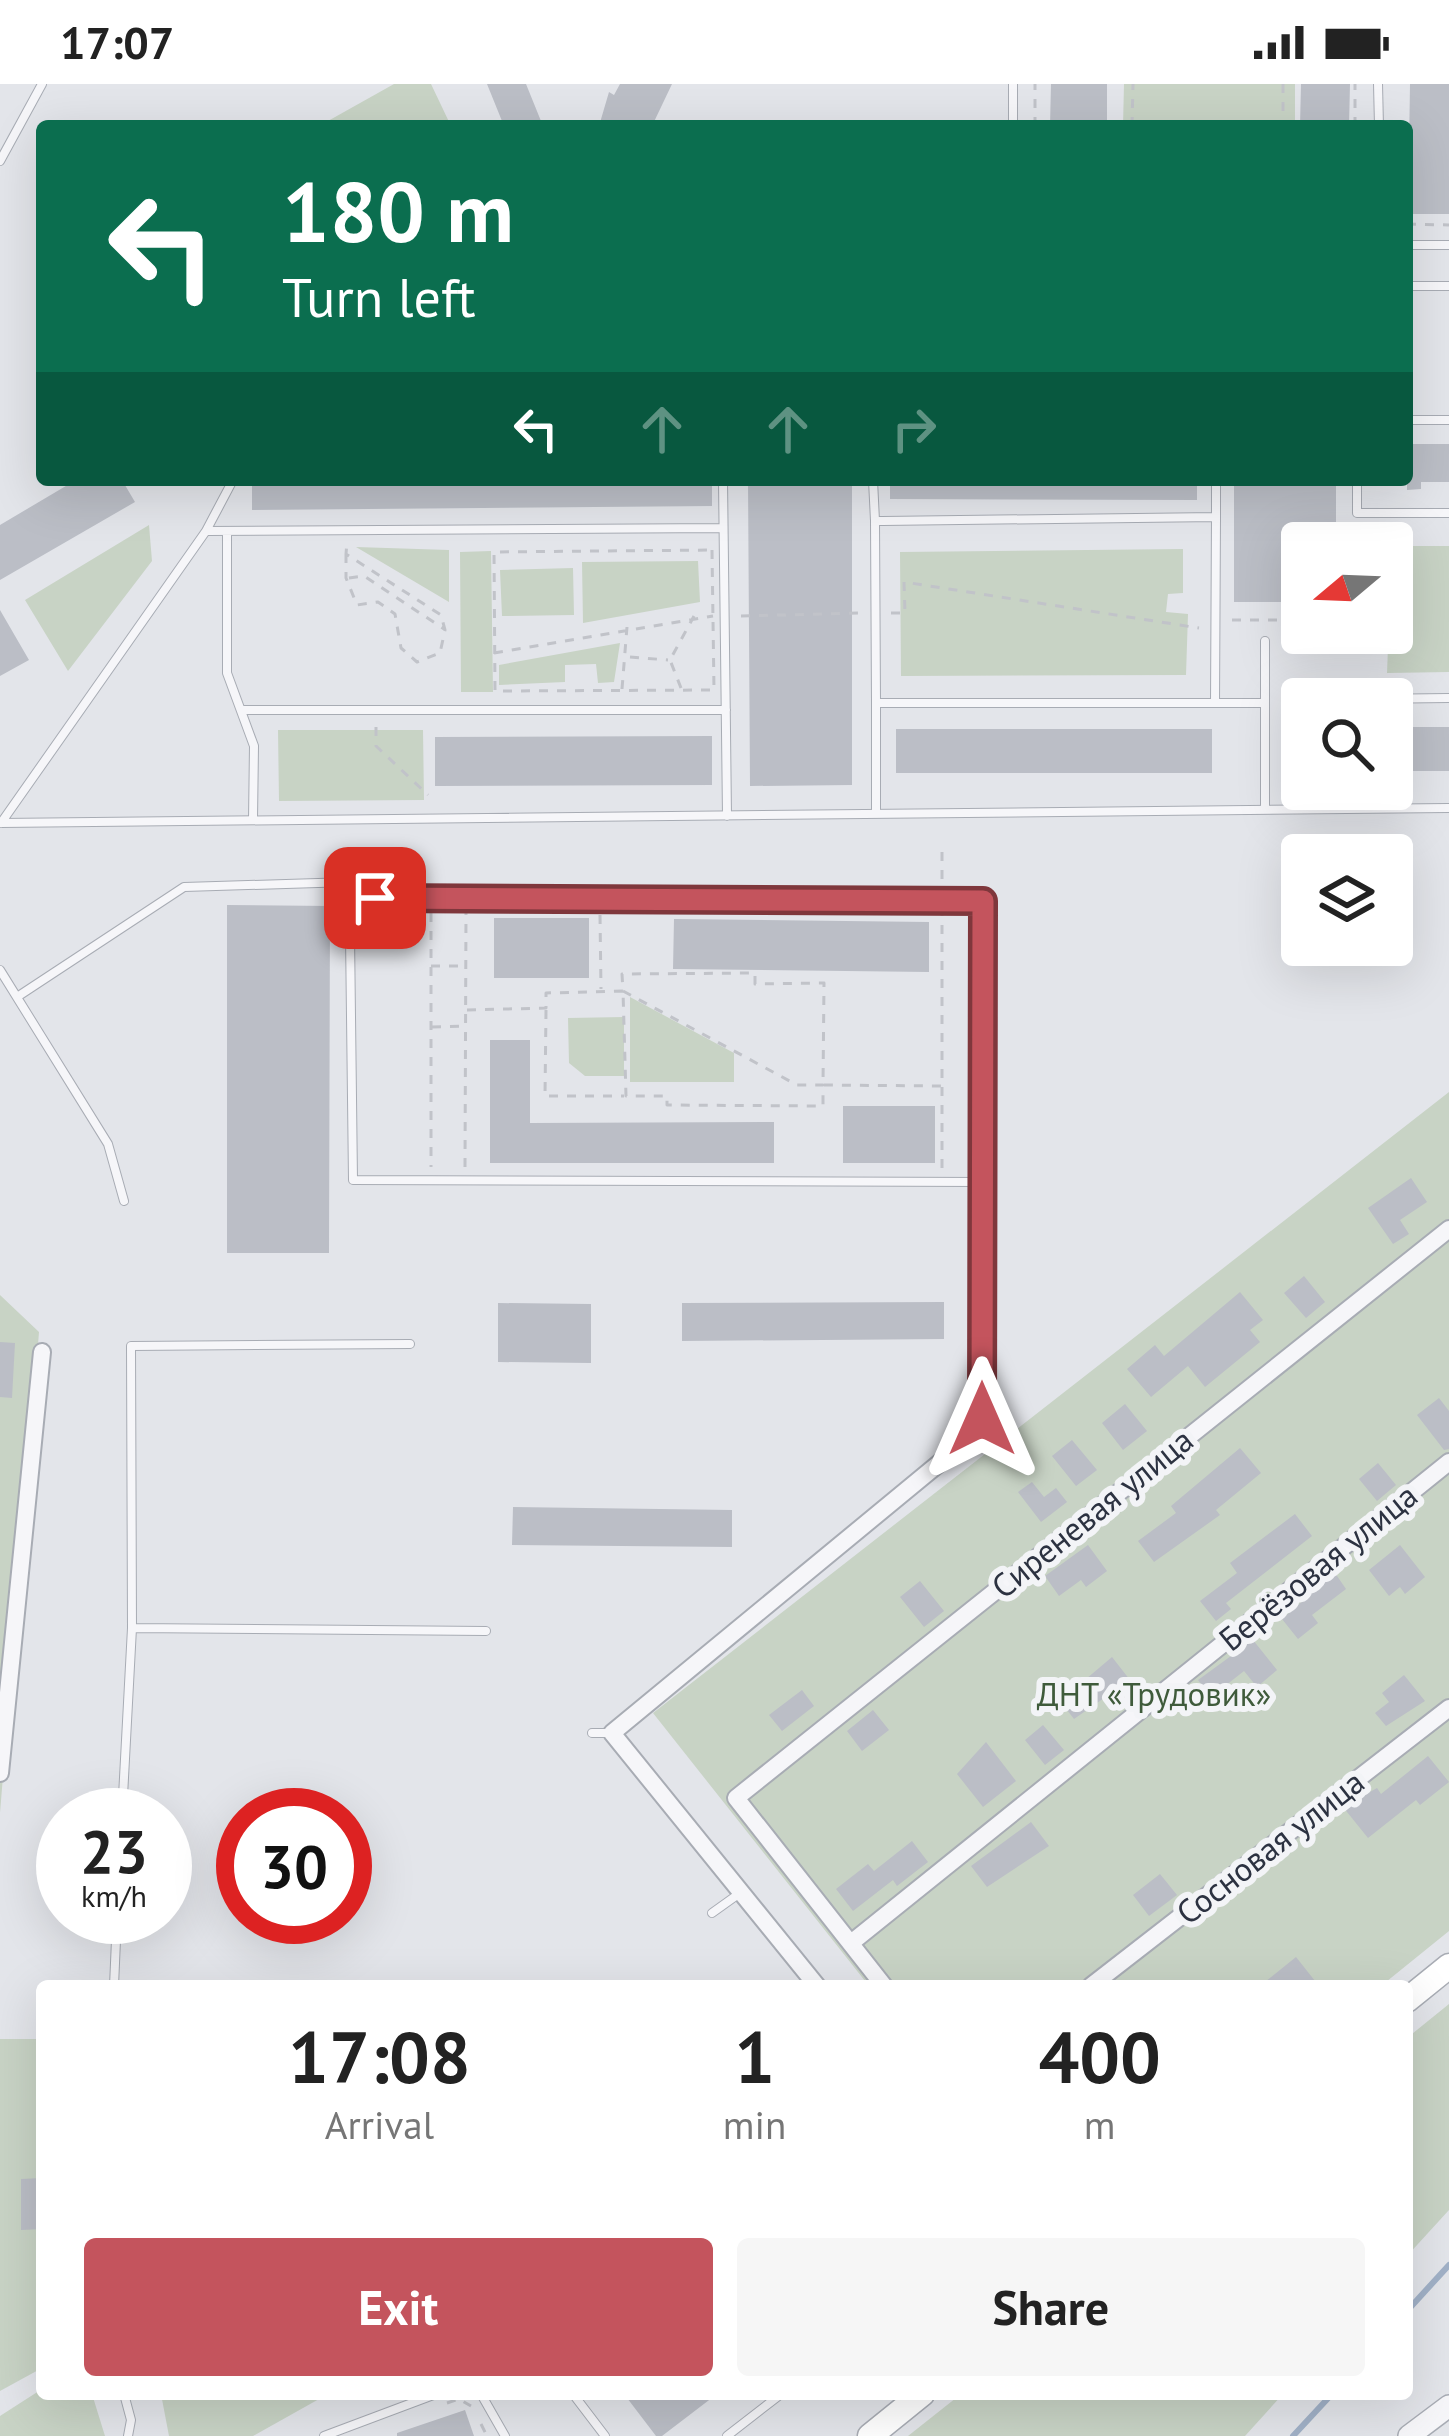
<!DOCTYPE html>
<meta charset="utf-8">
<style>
body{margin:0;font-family:"PT Sans",sans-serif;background:#f6f6f6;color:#222;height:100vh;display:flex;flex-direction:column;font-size:45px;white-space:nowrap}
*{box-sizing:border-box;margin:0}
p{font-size:39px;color:#767676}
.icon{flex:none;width:66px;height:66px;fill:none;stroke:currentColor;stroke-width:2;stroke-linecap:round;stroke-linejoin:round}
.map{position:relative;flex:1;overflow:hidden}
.drawer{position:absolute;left:36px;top:1896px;width:1377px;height:420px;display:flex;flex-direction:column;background:#fff;border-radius:12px;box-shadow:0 12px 48px #0002}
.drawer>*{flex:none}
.top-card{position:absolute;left:36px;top:36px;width:1377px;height:366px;border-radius:12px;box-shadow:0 12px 48px #0002;background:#0b6e4f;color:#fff;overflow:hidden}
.needle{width:78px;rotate:251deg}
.buttons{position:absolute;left:1281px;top:438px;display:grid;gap:24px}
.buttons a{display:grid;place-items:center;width:132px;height:132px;border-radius:12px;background:#fff;box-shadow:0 12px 48px #0002;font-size:60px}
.speed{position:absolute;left:36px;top:1704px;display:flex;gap:24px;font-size:60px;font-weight:700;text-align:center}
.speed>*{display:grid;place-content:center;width:156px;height:156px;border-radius:50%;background:#fff;box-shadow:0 12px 48px #0002;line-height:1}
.speed small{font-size:30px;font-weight:400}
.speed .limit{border:18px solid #d22;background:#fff;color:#111}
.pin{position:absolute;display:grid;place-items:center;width:102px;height:102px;color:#fff;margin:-51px;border-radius:24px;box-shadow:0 6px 18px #0006}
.me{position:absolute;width:132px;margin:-66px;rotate:0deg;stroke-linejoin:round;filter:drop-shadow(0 0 9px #0008)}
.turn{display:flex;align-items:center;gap:42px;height:252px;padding:0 48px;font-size:54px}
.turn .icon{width:156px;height:156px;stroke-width:2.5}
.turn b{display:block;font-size:84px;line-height:102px}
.lanes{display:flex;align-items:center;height:114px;padding:0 48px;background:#0003;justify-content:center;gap:60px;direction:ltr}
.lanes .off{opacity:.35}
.eta{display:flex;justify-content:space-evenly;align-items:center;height:204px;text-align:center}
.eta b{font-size:72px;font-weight:800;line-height:84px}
.primary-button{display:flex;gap:24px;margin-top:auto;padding:24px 48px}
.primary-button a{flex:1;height:138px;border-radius:12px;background:#c4545d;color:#fff;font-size:48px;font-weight:800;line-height:138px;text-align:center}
.primary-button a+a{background:#f6f6f6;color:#222}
.status{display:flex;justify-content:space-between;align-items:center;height:84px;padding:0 60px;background:#fff;direction:ltr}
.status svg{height:33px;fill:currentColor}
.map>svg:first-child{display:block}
</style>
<div class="status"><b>17:07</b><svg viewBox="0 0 49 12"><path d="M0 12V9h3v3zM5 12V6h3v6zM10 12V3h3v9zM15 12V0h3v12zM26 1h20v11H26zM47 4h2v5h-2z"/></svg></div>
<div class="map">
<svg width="1449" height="2352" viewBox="0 0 1449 2352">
<rect width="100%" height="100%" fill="#e3e5ea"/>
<path fill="#c8d3c5" d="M394,0H431L451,42H319Z
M1124,0H1295V42H1123Z
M149,441L152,477L68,587L25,516Z
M1392,462H1449V588L1387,589Z
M356,463L449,466V518Z
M1183,465V509L1168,510L1166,528L1188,530L1186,591L901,592L900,468Z
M491,467L493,608H461L460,468Z
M698,477L700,518L583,539L582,478Z
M573,484L574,531L502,532L500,486Z
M620,559L614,598L598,599L596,580L565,581V598L499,601V581Z
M278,646H423L424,716L279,717Z
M630,913L734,969V998H630Z
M624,933V992H585L569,979L568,934Z
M1449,1008V1847L1381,1902H869L653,1629Z
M0,1211L39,1248L0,1729Z
M1449,1920V2126L1407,2172V1954Z
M0,1955H42V2284L0,2307Z
M42,2305V2310H92L105,2352H0V2332Z
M161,2310H328L253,2352H169Z
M961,2310H1283L1245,2352H908Z"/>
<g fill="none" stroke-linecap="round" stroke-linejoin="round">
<path stroke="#a1b1c7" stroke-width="6" d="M1407,2227L1449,2181
M1293,2352L1332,2310"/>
</g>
<path fill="#bbbec6" d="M487,0H526L543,42H504Z
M620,0H672L652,42H599L609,8L614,11Z
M1051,0H1107V42H1050Z
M1301,0H1350L1349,42H1300Z
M1410,0H1449V130H1408Z
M1407,360H1449V398H1421V405L1407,406Z
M76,396H122L135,418L0,496V441Z
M252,396H712V422L252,426Z
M748,396H852V701L750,702Z
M890,396H1197V416L890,415Z
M1234,396H1336V459H1302V518H1234Z
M0,526L29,576L0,592Z
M1392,643H1449V687H1392Z
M896,645H1212V689H896Z
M712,652V701L435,702V653Z
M227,821L330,822L329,1169H227Z
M494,834H589V894H494Z
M674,835L929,838V888L673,885Z
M490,956H530V1039L774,1038V1079H490Z
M843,1022H935V1079H843Z
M1411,1094L1427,1118L1400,1136L1409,1150L1393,1160L1368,1124Z
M1304,1192L1325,1218L1306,1234L1284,1209Z
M1240,1208L1263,1236L1250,1246L1260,1258L1205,1303L1188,1282L1151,1313L1127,1285L1155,1261L1164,1272Z
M944,1218V1255L682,1257V1219Z
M498,1219L591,1220V1279L498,1278Z
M0,1258L15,1259L12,1314L0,1313Z
M1439,1314L1449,1327V1365L1444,1366L1417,1331Z
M1125,1320L1147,1347L1123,1366L1102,1339Z
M1072,1356L1097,1386L1076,1402L1052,1372Z
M1240,1364L1261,1389L1216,1426L1220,1431L1154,1478L1138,1457L1176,1429L1171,1422Z
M1378,1379L1396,1401L1377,1417L1359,1395Z
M1032,1398L1044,1413L1056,1404L1067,1418L1041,1438L1018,1408Z
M513,1423L732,1426V1463L512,1461Z
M1295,1430L1312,1452L1226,1519L1231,1525L1216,1537L1200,1517L1237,1489L1230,1479Z
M1088,1461L1107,1487L1086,1503L1081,1496L1059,1512L1045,1492Z
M1400,1461L1425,1493L1405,1510L1400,1503L1389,1512L1369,1486Z
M1335,1489L1346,1505L1312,1531L1318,1539L1298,1555L1282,1535Z
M920,1497L944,1527L924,1543L900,1513Z
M1253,1556L1277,1586L1257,1603L1244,1587L1211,1613L1198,1596Z
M1112,1573L1130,1596L1074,1635L1060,1617Z
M1404,1591L1425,1617L1386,1642L1375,1629L1389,1618L1382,1609Z
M802,1606L814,1622L782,1647L769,1631Z
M873,1626L889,1646L862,1667L847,1647Z
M1043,1641L1064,1666L1045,1681L1025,1656Z
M986,1658L1016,1697L983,1723L957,1690Z
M1428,1672L1449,1698L1420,1721L1416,1716L1368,1754L1343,1723L1377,1704L1381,1710Z
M1031,1738L1049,1762L987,1803L971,1782Z
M912,1757L928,1778L897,1802L893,1796L853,1827L836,1805L868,1780L874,1787Z
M1160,1790L1177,1811L1149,1832L1133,1811Z
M1296,1873L1319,1902H1260Z
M42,2094V2145L21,2146V2095Z
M624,2310H717L662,2352H656Z
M465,2326L474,2352H397V2349Z"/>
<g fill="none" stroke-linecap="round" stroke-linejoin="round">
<defs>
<path id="service" d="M1378,0L1379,42
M1013,42V0
M0,77L42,0
M1407,161H1449
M1407,202H1449
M1407,336H1449
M233,396L206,447L723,444
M723,396L727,732
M873,396L875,437H882L1216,433V396
M1357,396V429H1449
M875,437L876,619
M227,447V589L254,662L253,736
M1365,615L1449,614
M1215,619L1216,433
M242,626H726
M1265,726V557
M876,730V619H1265
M1,739L1449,724
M1,739L206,447
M349,769L353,1096L982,1098
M350,814L981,817
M0,886L108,1060L124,1117
M17,913L184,803L350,798
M132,1544L486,1547
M592,1649H611
M122,1731L132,1544L131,1262L410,1260
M712,1829L740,1809
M114,1902L117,1833
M124,2310L131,2336L128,2352
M481,2310L505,2352
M573,2310L605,2352
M324,2352L436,2310
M727,2352L781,2310"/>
<path id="minor" d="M0,1689L42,1268
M851,1859L1449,1378
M817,1902L612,1649L971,1353L982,1335L983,817
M884,1902L736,1714L1449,1145
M1091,1902L1449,1624"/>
<path id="tertiary" d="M1409,2352L1449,2322"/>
<path id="secondary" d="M1407,1916L1449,1882
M870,2352L922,2310"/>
</defs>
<use href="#service" stroke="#a8acb4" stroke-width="10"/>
<use href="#minor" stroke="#a8acb4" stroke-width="20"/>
<use href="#tertiary" stroke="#a8acb4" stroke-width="24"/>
<use href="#secondary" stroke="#a8acb4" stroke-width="27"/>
<path stroke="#c1c3c9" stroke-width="3" stroke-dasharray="9 9" stroke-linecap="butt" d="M1283,0V42
M1035,42V0
M1132,42L1133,0
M1355,42V0
M1407,140L1449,141
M712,466L714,606L495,607L494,468Z
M346,470V494L357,521L378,518L395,530L401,564L417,578L440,569L445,546L441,531L346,470L347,458
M349,494L364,492L444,545
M891,529H905L904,498L1199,544
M741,532L863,529
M1232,536H1302
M494,569L713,532
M630,573L668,576
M681,604L670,576L694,532
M622,605L627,543
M376,643V662L428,711
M942,768V805
M431,829V1083
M600,831L601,905
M431,882H464
M623,907L797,1001H823V1022L667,1021V1012H626Z
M467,926L546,924V909L623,907L622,890L755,889V900L824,899L823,1001L942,1002V831
M546,926L545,1012H624
M432,943L464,942
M465,1083L466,828
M942,1084V1002
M447,2319L459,2315L471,2322
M481,2340L487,2352"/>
<use href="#service" stroke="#f6f6f9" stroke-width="8"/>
<use href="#minor" stroke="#f6f6f9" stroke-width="16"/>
<use href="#tertiary" stroke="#f6f6f9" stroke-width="21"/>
<use href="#secondary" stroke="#fff" stroke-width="24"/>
</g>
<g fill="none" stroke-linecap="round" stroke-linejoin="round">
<defs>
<path id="route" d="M375,814L983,817L982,1335"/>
</defs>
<use href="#route" stroke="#7f373c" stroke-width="30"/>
<use href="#route" stroke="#c4545d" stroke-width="21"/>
</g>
<g text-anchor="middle" stroke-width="12" stroke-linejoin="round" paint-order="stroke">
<g font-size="33" fill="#2c3241" stroke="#f3f4f7">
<text transform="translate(1092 1429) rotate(-39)" y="12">Сиреневая улица</text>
<text transform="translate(1318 1483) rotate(-39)" y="12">Берёзовая улица</text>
<text transform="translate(1270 1763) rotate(-38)" y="12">Сосновая улица</text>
</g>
<g font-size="33" fill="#3f5b3b" stroke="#f3f4f7">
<text x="1154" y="1622">ДНТ «Трудовик»</text>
</g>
</g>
</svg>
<div class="buttons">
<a><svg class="needle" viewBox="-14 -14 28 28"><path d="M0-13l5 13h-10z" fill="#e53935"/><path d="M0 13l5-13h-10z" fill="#767676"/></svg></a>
<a><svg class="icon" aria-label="search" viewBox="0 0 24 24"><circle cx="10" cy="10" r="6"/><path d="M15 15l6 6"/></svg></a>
<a><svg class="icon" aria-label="layers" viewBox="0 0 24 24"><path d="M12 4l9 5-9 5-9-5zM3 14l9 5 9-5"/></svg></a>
</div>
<div class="speed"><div>23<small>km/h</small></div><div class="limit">30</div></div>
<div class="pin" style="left:375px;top:814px;background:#d93025"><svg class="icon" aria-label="arrive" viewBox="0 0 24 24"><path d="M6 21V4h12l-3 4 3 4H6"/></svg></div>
<svg class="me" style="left:982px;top:1335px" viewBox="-20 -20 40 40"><path d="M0-17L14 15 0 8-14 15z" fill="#c4545d" stroke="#fff" stroke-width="4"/></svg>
<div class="top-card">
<div class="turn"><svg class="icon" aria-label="left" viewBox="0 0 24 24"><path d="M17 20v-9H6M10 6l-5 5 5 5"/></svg><div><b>180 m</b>Turn left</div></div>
<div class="lanes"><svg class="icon" aria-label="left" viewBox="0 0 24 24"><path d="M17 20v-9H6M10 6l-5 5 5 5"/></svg><svg class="icon off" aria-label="ahead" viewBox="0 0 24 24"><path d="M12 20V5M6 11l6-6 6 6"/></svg><svg class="icon off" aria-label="ahead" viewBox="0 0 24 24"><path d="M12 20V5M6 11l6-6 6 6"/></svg><svg class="icon off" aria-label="right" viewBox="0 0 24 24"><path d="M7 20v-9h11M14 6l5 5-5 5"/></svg></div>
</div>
<section class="drawer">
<div class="eta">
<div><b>17:08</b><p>Arrival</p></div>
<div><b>1</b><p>min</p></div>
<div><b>400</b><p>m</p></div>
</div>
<div class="primary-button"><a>Exit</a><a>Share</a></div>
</section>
</div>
